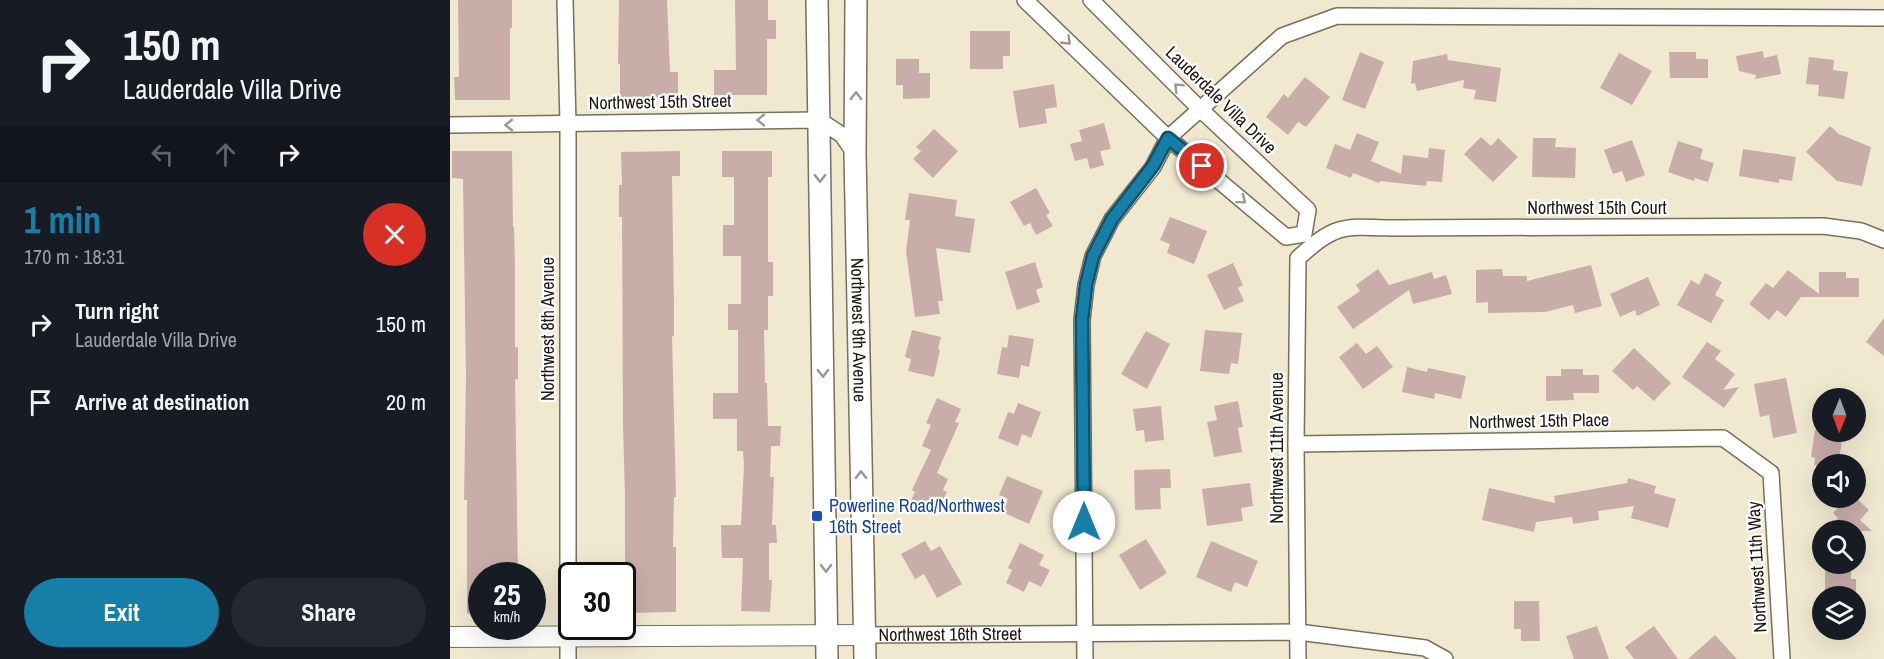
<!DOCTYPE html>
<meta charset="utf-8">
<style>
body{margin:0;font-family:"Archivo Narrow",sans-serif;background:#242831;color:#f1f3f6;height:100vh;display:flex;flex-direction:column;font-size:22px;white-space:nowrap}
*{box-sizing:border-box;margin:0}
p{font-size:20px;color:#9ea1a6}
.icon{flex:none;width:33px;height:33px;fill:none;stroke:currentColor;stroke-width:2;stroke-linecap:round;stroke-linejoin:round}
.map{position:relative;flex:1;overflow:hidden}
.sheet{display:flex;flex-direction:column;background:#171b24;width:450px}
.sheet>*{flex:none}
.guide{background:#171b24;color:#f1f3f6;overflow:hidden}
.needle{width:39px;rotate:181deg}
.fabs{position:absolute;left:1362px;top:388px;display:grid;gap:12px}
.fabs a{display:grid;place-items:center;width:54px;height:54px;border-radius:50%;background:#171b24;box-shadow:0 6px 24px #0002;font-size:30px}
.speed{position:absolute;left:18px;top:562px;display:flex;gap:12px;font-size:30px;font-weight:700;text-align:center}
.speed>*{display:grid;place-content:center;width:78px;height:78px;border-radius:50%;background:#171b24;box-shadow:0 6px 24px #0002;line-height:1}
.speed small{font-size:15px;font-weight:400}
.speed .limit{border:3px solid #111;border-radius:9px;background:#fff;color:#111}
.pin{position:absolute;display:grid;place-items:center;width:51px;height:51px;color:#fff;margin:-26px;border:3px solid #fff;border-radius:50%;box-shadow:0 2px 6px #0007}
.me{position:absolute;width:66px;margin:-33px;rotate:0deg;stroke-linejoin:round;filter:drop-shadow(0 0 4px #0008)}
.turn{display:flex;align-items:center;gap:21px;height:126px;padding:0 24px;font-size:27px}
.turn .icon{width:78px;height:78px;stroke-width:2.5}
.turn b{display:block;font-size:42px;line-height:51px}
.lanes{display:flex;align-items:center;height:57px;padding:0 24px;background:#0003;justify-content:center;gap:30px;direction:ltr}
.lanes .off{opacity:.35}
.round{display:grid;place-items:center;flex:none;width:63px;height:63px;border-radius:32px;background:#242831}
.summary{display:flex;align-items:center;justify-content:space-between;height:102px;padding:0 24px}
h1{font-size:36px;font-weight:700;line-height:45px;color:#157fa8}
.primary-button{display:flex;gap:12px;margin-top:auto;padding:12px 24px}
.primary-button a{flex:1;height:69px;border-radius:36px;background:#157fa8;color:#fff;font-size:24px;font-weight:700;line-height:69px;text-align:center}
.primary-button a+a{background:#242831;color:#f1f3f6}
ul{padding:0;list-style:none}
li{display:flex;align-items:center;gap:18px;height:78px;padding:0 24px}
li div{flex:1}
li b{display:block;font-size:22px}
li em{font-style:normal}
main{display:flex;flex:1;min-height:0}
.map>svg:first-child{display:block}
</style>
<main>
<section class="sheet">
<div class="guide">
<div class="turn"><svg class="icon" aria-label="right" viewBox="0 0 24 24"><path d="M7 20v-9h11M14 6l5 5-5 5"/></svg><div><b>150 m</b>Lauderdale Villa Drive</div></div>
<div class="lanes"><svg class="icon off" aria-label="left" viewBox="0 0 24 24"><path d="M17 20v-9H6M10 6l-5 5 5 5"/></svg><svg class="icon off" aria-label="ahead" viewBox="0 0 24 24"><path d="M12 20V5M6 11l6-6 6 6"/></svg><svg class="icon" aria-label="right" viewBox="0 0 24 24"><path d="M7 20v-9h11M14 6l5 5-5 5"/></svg></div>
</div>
<div class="summary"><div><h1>1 min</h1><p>170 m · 18:31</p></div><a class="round" style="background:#d93025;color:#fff"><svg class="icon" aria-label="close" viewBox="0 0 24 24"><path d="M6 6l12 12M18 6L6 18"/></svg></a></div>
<ul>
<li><svg class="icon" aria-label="right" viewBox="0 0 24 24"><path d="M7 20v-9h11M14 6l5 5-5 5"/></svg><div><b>Turn right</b><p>Lauderdale Villa Drive</p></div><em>150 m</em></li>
<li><svg class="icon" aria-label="arrive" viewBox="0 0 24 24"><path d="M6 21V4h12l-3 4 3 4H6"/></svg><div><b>Arrive at destination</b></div><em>20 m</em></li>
</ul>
<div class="primary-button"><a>Exit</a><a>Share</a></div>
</section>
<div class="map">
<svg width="1434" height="659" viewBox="0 0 1434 659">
<rect width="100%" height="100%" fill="#f1e8d0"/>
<path fill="#c9ada9" d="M8,0H62V28H60V100H5L4,77H9Z
M169,0H217L220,72H228V98H170V64H168Z
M285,0H318V20H326V39H317V95H264V70H286Z
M520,31H560V56H553V69H520Z
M1313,51L1314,58L1327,55L1331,74L1305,79L1306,75L1289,71L1286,56Z
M910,52L934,62L915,109L892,100Z
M1219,52H1246V59H1258V78H1220Z
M1169,53L1202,71L1182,105L1150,88Z
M997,54L998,60L1051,68L1046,102L1024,99L1026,90L1013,88L1014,80L967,91L965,83L961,84L963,61Z
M1359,57L1384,60L1383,70L1398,72L1394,99L1368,96L1369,85L1356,84Z
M446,59H469V73H480V98L453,99V85H446Z
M855,77L880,97L856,127L848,122L838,135L816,117L834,94L838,98Z
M604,84L607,107L595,109L597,123L569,128L563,91Z
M654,123L661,149L650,151L654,165L640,169L637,158L625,161L620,144L632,141L629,130Z
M1380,126L1389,134L1421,147L1412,186L1387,181L1356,152Z
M484,129L508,151L483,178L463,159L471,151L466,147Z
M907,133L929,142L921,161L951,174L953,155L978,158L979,148L995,150L992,182L977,181L976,186L930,181L929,183L903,173L901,178L876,168L885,144L900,150Z
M1031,137L1041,146L1048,138L1068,157L1043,182L1014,154Z
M1083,138H1106L1105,147L1126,148L1125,178L1082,177Z
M1182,140L1195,175L1176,182L1172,171L1163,174L1154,150Z
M1228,141L1253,149L1250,159L1264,163L1258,182L1245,178L1244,181L1218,172Z
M1293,149L1346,157L1342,181L1329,179V183L1289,176Z
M2,151H62L63,227H64L65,267V347H68V379H65L68,576H32V613L17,614V500H14L16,379L13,179L2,178Z
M230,151V176H222L224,305V336H222L226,497H224L223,547H226V612L172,613V588H175V497L173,425L172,217H169V185H172L171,152Z
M272,151H322V177H318V262H323V296H318V330H314L315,383H317L318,426H331L330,446H321L320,477H324L322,525H326L327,543H319V580H322L320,612L291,611L293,558H272L271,525H291L294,465L293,451H287V419H263V393H288V330H278V304H291V256H273V225H284V177H272Z
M586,188L600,213L596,215L603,226L586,235L580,223L574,226L560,202Z
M459,193L507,200L505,216L525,219L520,253L486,248L493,301H488L490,314L465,317L456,251L460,220H455Z
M720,217L757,231L744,264L717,253L720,244L710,240Z
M585,262L593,287L586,290L590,302L567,310L555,272Z
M783,263L793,285L788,288L794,301L774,310L757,275Z
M1141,265L1152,306L1125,313L1123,305L1095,312L1038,313V302L1026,303V270L1052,269L1053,276H1077V281Z
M928,269L939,285L982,272L984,279L996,275L1002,294L963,304L959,290L903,329L887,307L910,291L906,285Z
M1338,270L1369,294V272H1396V278H1409V297H1351L1336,317L1327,310L1319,320L1299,304L1316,283L1323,288Z
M1255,273L1272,282L1265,295L1274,300L1261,323L1227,305L1241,280L1249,285Z
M1198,277L1210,305L1187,316L1185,310L1170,317L1160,294Z
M1434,318V356L1416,342Z
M462,330L491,337L488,349L490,350L484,377L458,371L461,359L455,357Z
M755,330L792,333L788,364L781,363L779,374L750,371Z
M696,331L720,344L697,389L671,374Z
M559,335L584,339L579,367L571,365L569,378L547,374L552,347L557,348Z
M1257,342L1271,351L1265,359L1285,374L1273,390L1289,387L1274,408L1232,377Z
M907,343L916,354L927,346L943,367L913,389L889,357Z
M1184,348L1221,383L1204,401L1187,386L1183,390L1162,371Z
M957,367L977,372L978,368L1016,376L1011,399L985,393L984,399L952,392Z
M1111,369H1133V375H1149V393H1123L1124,400L1096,401V376H1111Z
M1336,378L1347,433L1323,438L1319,415L1310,417L1304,384Z
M487,398L511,409L505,422L509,423L487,473L498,479L493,490L497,492L490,506L482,502L476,513L459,505L465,492L462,490L481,450L472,446L481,425L476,423Z
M788,401L793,427L788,428L792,452L764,457L757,422L767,420L764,406Z
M568,403L591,412L581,438L572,434L568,446L548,438L558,412L564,414Z
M711,406L714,440L695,442L694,430L686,431L683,409Z
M1365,430L1393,434L1389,460H1385L1384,465H1364L1365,458L1361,457Z
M720,469L721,488H710L711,509L685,510L684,470Z
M557,476L593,491L579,524L552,512L558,499L549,495Z
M1178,478L1206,486L1204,493L1226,499L1218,528L1181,518L1184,506L1148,511L1149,520L1123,524L1122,517L1086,522L1084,532L1032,520L1039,488L1105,503L1104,496L1177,483Z
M800,483L803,506L791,508L793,521L757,526L752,489Z
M1397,498H1406L1419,510L1410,520L1422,531H1376L1388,518L1383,513Z
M696,539L717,573L690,590L669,555Z
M475,541L481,551L490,546L512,584L487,598L474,574L465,579L451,554Z
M761,541L808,561L797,587L785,582L781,592L746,577Z
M570,543L594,555L589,565L600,570L591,587L579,581L574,592L556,583L562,570L558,568Z
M1375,567H1401V579H1406V597H1375Z
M1064,601H1089L1090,641H1071V629H1064Z
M1147,626L1159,659H1124L1116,636Z
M1204,626L1228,659H1184L1175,647Z
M1265,635L1287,659H1238Z"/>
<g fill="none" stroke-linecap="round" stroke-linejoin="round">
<defs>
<g id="minor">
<path d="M115,0L118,124V659"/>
<path d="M575,0L718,138L836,237L854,234L858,210L750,109L641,0"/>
<path d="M0,125L369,120L392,135L405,154"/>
<path d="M846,444L1273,438L1321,473L1332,659"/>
<path id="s1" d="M414,635L848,632L975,648L995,659"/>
<path d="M635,659L632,320L636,285L643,256L662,219L703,167L718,138L832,36L887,16L1434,18"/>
<path d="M848,659L846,444L848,258C885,225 891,226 940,228L1373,226L1411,231L1434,240"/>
</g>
<path id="tertiary" d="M0,637L414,635"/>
<g id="secondary">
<path d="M367,0L377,659"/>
<path id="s2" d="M406,0L405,154L415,659"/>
</g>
</defs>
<use href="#minor" stroke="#79705b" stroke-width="18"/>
<use href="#tertiary" stroke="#79705b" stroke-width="22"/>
<use href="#secondary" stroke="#79705b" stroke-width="24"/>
<use href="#minor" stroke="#fff" stroke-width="15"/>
<use href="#tertiary" stroke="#fff" stroke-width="20"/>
<use href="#secondary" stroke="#fff" stroke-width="21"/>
</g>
<defs><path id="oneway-chevron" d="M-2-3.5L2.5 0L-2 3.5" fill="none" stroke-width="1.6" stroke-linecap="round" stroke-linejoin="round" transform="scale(1.5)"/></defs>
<g stroke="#989793">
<use href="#oneway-chevron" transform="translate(617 41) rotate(44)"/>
<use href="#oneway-chevron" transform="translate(728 87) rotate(-135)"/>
<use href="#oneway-chevron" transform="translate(406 96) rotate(-89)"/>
<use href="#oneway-chevron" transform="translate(311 120) rotate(179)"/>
<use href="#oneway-chevron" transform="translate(59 125) rotate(179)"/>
<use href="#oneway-chevron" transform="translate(370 178) rotate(89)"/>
<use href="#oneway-chevron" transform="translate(792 200) rotate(40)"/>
<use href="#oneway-chevron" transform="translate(373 373) rotate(89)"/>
<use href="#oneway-chevron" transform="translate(411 475) rotate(-91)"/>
<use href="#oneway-chevron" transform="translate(376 568) rotate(89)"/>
</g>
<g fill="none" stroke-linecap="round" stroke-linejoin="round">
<defs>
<path id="route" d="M634,522L632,320L636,285L643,256L662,219L703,166L718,138L752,166"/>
</defs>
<use href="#route" stroke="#0e536d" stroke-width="15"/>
<use href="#route" stroke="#157fa8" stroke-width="10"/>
</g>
<rect fill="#1a4fb4" stroke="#fff" stroke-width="2" x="361" y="510" width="12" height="12" rx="3"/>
<g text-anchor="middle" stroke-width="4.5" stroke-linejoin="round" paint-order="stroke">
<g font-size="18" fill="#1b180f" stroke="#fff">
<text transform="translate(771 100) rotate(44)" y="6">Lauderdale Villa Drive</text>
<text transform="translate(210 102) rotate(-1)" y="6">Northwest 15th Street</text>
<text x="1147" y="214">Northwest 15th Court</text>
<text transform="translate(98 329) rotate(-90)" y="6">Northwest 8th Avenue</text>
<text dy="6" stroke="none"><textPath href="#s2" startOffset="330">Northwest 9th Avenue</textPath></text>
<text transform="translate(1089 421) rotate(-1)" y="6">Northwest 15th Place</text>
<text transform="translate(827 448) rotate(-90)" y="6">Northwest 11th Avenue</text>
<text transform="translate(1307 567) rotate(-93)" y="6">Northwest 11th Way</text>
<text dy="6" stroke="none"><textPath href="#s1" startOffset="86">Northwest 16th Street</textPath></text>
</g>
<g font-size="18" fill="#164399" stroke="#fff" text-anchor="start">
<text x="379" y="512">Powerline Road/Northwest<tspan x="379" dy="21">16th Street</tspan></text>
</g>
</g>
</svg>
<div class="fabs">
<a><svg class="needle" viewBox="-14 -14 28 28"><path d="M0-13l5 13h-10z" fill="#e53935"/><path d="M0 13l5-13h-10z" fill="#9ea1a6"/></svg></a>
<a><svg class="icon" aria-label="sound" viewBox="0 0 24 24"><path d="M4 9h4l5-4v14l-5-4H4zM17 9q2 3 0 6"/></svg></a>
<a><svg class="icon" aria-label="search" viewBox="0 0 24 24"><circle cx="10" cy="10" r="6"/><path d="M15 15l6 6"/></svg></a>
<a><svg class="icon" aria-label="layers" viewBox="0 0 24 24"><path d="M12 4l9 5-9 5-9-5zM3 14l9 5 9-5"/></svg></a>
</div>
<div class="speed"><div>25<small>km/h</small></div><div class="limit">30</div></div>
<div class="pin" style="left:752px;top:166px;background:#d93025"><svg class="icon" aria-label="arrive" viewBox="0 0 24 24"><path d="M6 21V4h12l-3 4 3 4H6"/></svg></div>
<svg class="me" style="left:634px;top:522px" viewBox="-20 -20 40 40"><circle r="19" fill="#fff"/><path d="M0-13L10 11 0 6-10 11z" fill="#157fa8"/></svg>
</div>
</main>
